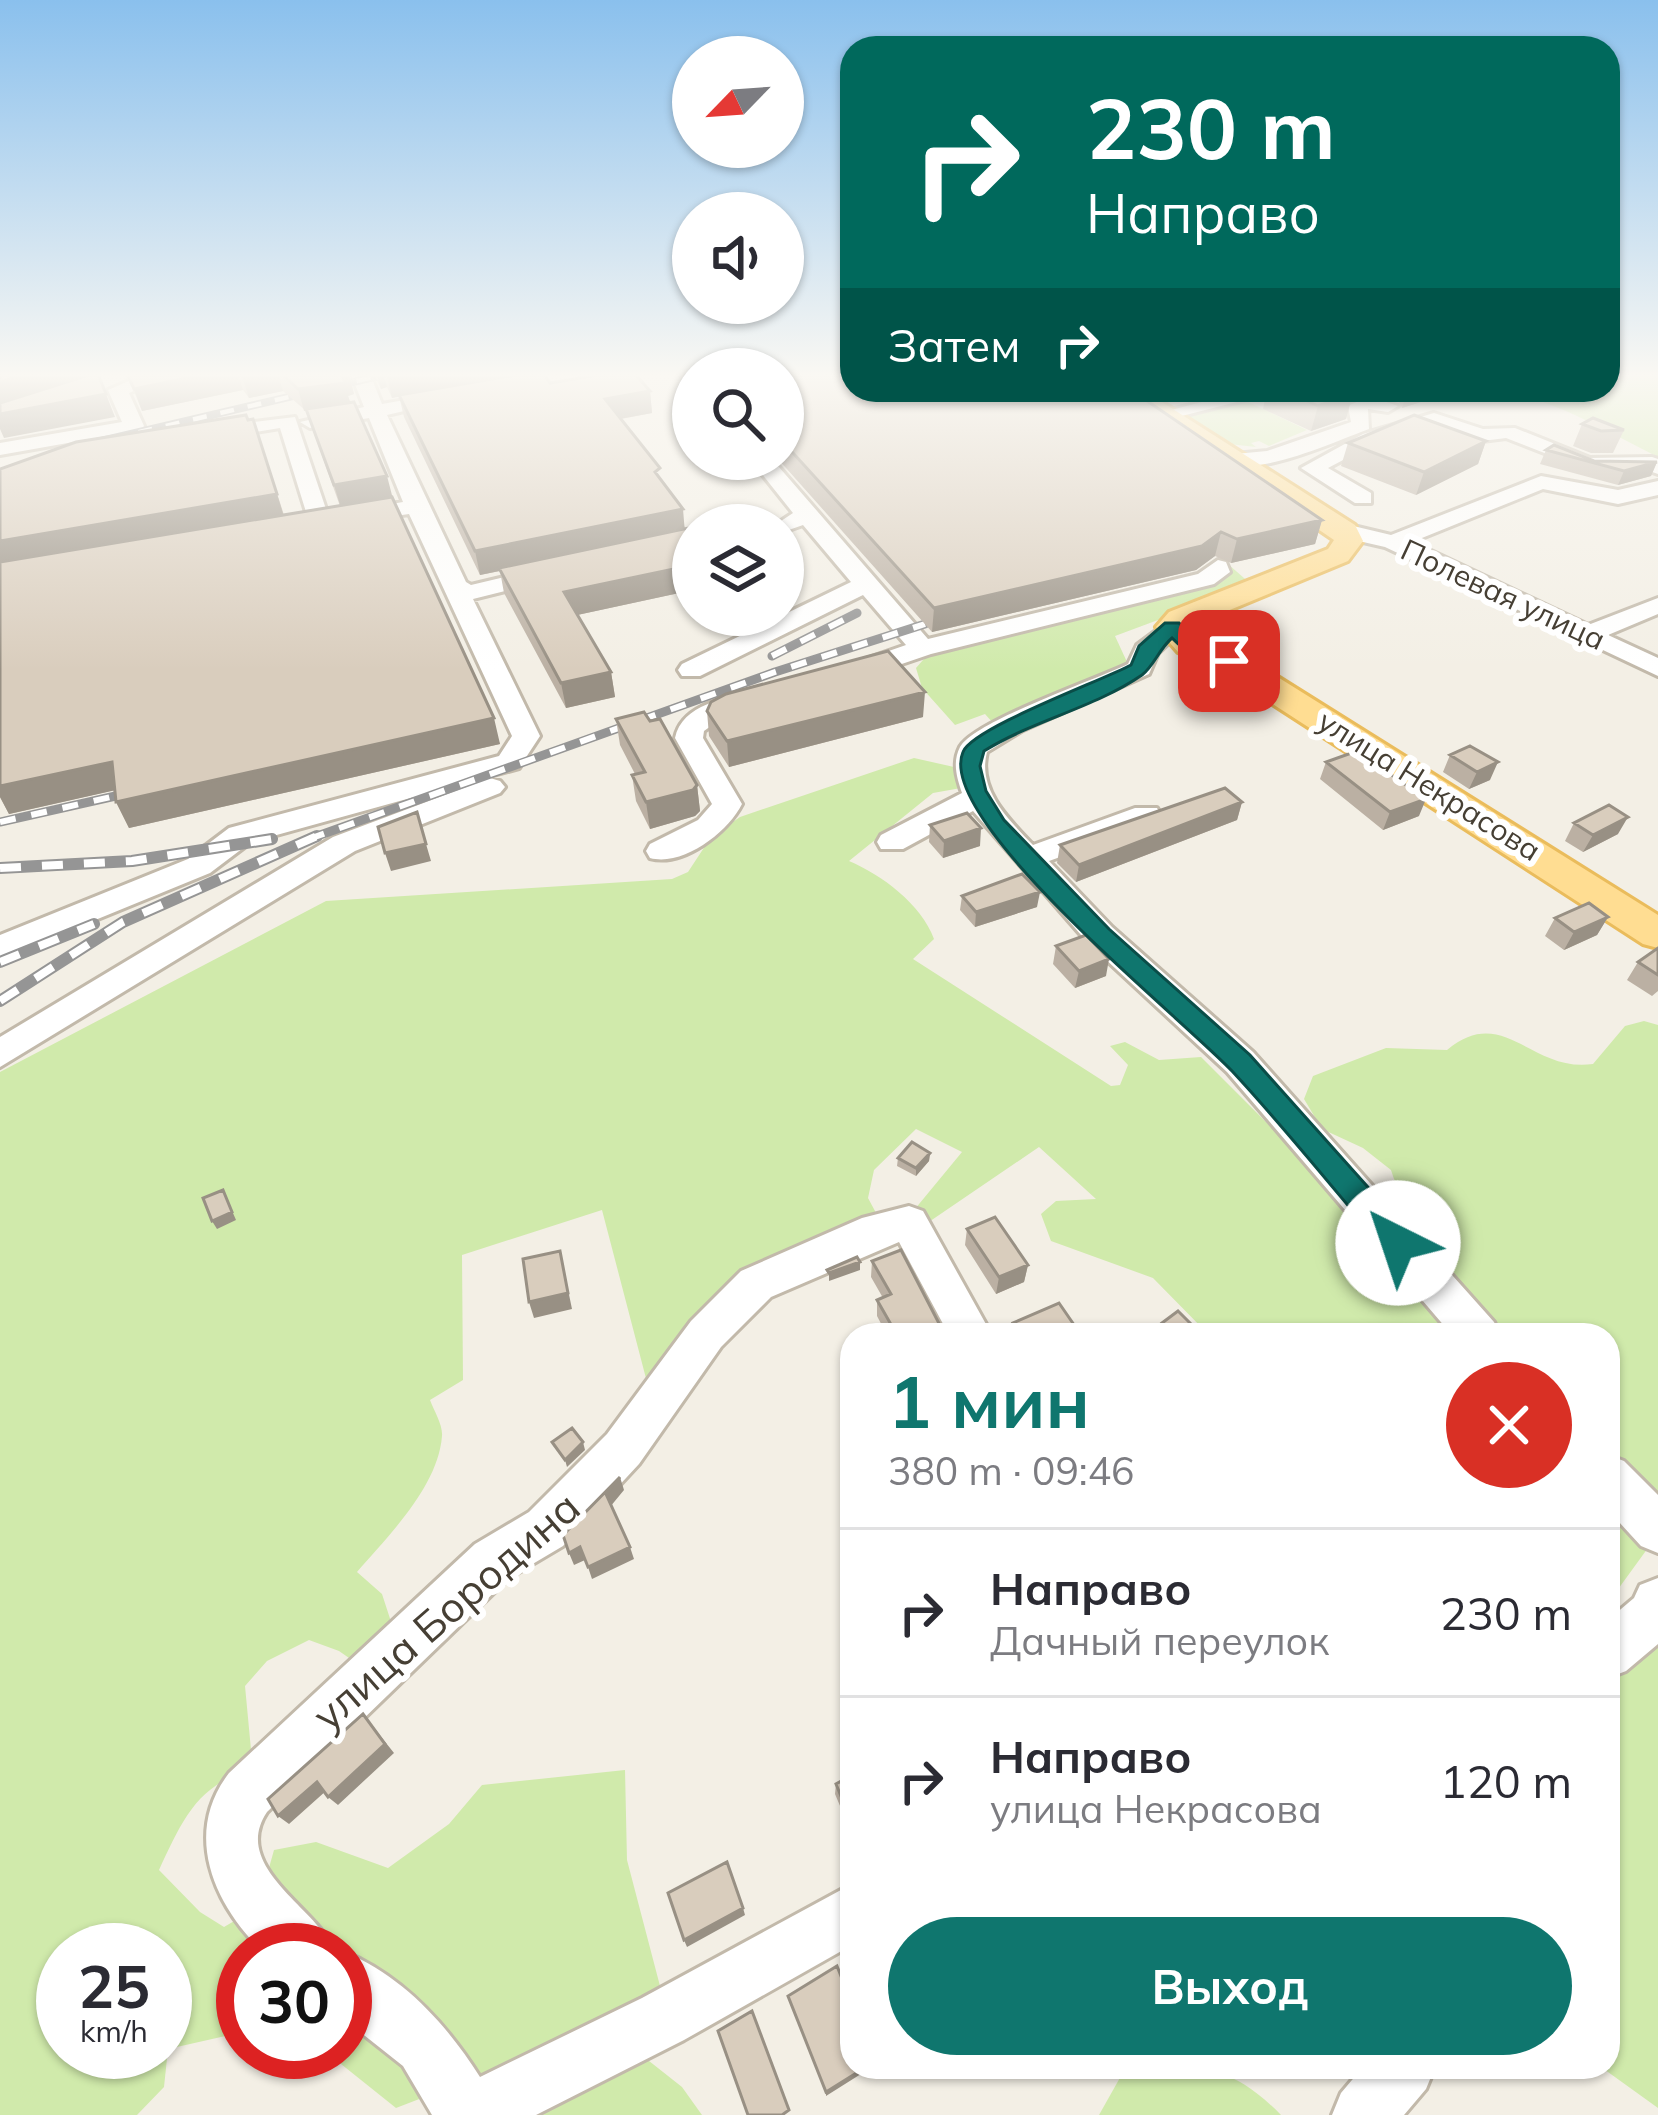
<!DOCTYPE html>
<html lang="ru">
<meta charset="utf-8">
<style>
body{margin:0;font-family:Mulish,sans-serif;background:#f2f2f3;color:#2b2b33;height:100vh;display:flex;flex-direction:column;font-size:45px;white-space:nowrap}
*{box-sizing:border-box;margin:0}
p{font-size:39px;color:#7c7c81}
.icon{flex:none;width:66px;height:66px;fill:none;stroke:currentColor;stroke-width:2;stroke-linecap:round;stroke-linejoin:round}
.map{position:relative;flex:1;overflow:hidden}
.sheet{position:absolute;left:840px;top:1323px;width:780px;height:756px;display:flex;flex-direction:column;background:#fff;border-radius:36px;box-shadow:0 3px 9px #0004}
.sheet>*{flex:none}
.hud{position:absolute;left:840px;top:36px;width:780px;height:366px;border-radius:36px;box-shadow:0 3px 9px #0004;background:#00695c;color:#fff;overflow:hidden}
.needle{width:78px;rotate:245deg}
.controls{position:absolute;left:672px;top:36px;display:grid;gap:24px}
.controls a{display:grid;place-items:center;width:132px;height:132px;border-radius:50%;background:#fff;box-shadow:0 3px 9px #0004;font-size:60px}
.speed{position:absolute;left:36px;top:1923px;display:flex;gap:24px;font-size:60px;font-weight:700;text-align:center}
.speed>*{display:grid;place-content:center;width:156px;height:156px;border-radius:50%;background:#fff;box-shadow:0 3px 9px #0004;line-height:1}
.speed small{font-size:30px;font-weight:400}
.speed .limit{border:18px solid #d22;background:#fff;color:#111}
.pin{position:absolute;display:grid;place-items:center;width:102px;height:102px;color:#fff;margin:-51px;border-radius:24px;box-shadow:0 6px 18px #0006}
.me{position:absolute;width:132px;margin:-66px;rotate:319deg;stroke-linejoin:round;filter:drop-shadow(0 0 9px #0008)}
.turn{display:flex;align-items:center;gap:42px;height:252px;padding:0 48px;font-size:54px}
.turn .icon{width:156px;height:156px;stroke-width:2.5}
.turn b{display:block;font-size:84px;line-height:102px}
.then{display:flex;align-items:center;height:114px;padding:0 48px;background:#0003;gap:24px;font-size:45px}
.round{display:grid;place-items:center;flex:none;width:126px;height:126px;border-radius:63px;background:#f2f2f3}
.overview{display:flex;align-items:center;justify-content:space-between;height:204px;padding:0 48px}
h1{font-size:72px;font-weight:700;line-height:90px;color:#0f766e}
.button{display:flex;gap:24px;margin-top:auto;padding:24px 48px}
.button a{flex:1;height:138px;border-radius:72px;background:#0f766e;color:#fff;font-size:48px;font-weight:700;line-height:138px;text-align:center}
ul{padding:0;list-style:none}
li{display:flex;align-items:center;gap:36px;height:168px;padding:0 48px;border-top:3px solid #e1e1e2}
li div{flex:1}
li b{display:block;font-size:45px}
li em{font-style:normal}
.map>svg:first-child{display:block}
</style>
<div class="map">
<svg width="1658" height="2115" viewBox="0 0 1658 2115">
<rect width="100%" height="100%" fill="#f3efe5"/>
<path fill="#d0eaab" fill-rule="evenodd" d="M1608,374H1658V457C1605,431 1555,399 1496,390H1608Z
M1242,399L1307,430L1269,446L1259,441L1251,443L1256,447L1229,444L1184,418Z
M1228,564L1252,585L1115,636L1127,662L1063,700L993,723L985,714L955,725L922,688L916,668L930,652L1220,582L1228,575Z
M914,758L954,767L961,788L933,793L849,861C882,875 921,904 934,939L913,959L1111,1086L1120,1085L1128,1065L1110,1046L1125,1042L1159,1060L1201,1057L1346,1202L1465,1335H1209L1153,1278L1051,1241L1041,1214L1056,1201L1096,1199L1039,1147L920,1228L910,1215L962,1152L916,1129L874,1170L868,1198L882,1224L800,1267L648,1386L602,1210L462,1255L463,1380L430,1400C434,1411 443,1425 442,1436C438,1487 388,1536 357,1572L382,1594L396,1637L362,1667L339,1651L309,1640L267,1661L245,1686L253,1771C198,1781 181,1823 159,1870L200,1912L224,1927L258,1907L274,1850L316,1842L388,1868L449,1824L482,1785L625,1770L627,1860L660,1986L523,2059L396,2108L326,2052H345V1950H243V2032L168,2049L164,2087L137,2115H0V1072L326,901L672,879L688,872L711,837L740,817ZM63,1950H165V2052H63Z
M1644,1021L1658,1025V1506L1608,1458V1335H1492L1433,1260L1405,1212L1391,1170L1363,1148L1322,1129L1304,1099L1313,1076L1386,1048L1447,1050C1504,1003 1531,1073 1593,1064L1625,1026Z
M1608,1492L1653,1541L1608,1603Z
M1658,1631V2108L1601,2067H1608V1679Z
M644,2057L682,2087L702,2115H535Z
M1126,2067C1198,2067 1228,2061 1281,2115H1099Z"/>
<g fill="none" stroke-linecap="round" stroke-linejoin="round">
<defs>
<path id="minor" d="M145,374H173L129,393L144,426L141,430L0,455V443L122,422L108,390Z
M351,374H370L382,404L445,393L455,399L387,415L466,582L471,585L546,567L558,574L554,579L473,599L540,736L519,768L251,842L210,873L0,959V935L188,859L229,828L499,756L512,736L409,514L311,528L280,428L206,440L196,434L206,428L295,417L328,515L403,502L369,418L310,428L300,422L364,407Z
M680,374H693V386L686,384Z
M1248,390H1284L1162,421L1152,415Z
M1369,396L1398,406L1388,412L1368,409L1369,429C1338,440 1251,481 1224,460L1235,454L1267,451L1351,422L1348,406Z
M1434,413L1483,429L1515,428L1590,458L1652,457L1658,459V474L1641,468L1588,470L1506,438L1482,441L1434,425L1377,442L1328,468L1371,493V503H1355L1301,468L1363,434Z
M750,459H772L928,639L1198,574L1218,560L1226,562L1230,572L1214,584L931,654L849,682L840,680L836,674L840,668L906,645L863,595L700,676H682L678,670L682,664L851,582L803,525L786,531L783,525H775L793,513Z
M1541,476L1618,490L1658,481V495L1618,504L1543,489L1412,542L1588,625L1658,598V614L1608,635L1658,658V676L1385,547L1337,536L1334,531L1345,524L1391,535Z
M1172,619L1185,627L1158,653L1149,674L1023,730L987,752C977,790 1009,820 1033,845L1135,808H1157L1161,815L1157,822L1049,861L1112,927L1253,1052L1494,1322L1500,1335H1452L1227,1072L1088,943L973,811L903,849H881L877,842L881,835L962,793C957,778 952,763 960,747C975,721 1095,680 1128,664L1137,645Z
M755,691L769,699L765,705L726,715L704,731L703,738L742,804C728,832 683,867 650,858L646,851L650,844L698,820L712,804L675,738C682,704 726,698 755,691Z
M490,778L500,781L505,787L500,793L355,851L0,1067V1037L333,837Z
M909,1206L923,1211L992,1335H949L899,1242L771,1297L721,1347L639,1464L563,1546L509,1578L267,1812C230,1867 317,1908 334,1950H261C213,1903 183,1833 229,1773L475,1544L529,1512L607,1434L691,1321L741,1271L862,1218Z
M1608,1455L1624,1461L1658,1495V1553L1641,1546L1608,1510Z
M1658,1578V1644L1626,1671L1608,1678V1620L1634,1598L1640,1585Z
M852,1884V1945L684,2040L536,2115H432L403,2066L345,2020V1952C404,1977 447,2025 480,2077L642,1998Z
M1363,2067H1435L1426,2089L1404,2115H1332L1341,2093Z"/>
<path id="major" d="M1114,390H1143L1355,525L1363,541L1348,561L1191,626L1200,638L1241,654L1658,915V948L1643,944L1217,668L1178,652L1156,627L1169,612L1328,549L1334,540Z"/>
</defs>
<use href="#minor" stroke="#c2b9aa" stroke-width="6"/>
<use href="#major" stroke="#eabc5c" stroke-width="6"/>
<use href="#minor" fill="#fff" fill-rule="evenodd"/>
<use href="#major" fill="#ffdd92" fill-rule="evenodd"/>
<defs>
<path id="rail-far2" d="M84,445L387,374"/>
<path id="rail-far1" d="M772,656L857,613
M0,822L120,795
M309,839L775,672L925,624"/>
<path id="rail" d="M0,868L132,861L272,839
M0,962L94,924
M0,1001L123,922L317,836"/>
</defs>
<use href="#rail-far2" stroke="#959595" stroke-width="8"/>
<use href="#rail-far1" stroke="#959595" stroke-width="9"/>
<use href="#rail" stroke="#959595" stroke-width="12"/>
<use href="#rail-far2" stroke="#fff" stroke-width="4.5" stroke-dasharray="14" stroke-linecap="butt"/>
<use href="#rail-far1" stroke="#fff" stroke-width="6" stroke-dasharray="16" stroke-linecap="butt"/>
<use href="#rail" stroke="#fff" stroke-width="8" stroke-dasharray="21" stroke-linecap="butt"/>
</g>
<path fill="#bbb0a3" d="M127,374H349L354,394L348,396L350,402L500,744L129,828L116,802L115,790L9,814L0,797V469L253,419L284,515L340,506L306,411L283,391L249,398L243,390L142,411Z
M374,374H518L475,382L550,383L593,376L591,374H635L650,391L652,413L621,419L661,480L685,528L693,590L577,615L611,672L615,697L566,708L504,593L500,571L480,575L404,417L399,396L392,398L387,387L381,389Z
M783,374L1322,520L1315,544L1231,563L1215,556L1196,570L932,632L778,459H783Z
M1267,390H1450L1449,393L1402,408L1399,402L1367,392L1351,400L1346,419L1311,431L1263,409Z
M1582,424L1624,430L1613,453H1591L1573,446Z
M1486,441L1478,464L1416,495L1341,466L1348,443Z
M1546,450L1594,461L1657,462L1651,476L1618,485L1540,464Z
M707,711L923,717L729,767L709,736Z
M616,719L650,721L697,785L700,811L695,816L650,829L636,801L632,775L635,774L620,745Z
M1450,755L1490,780L1469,789L1443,772Z
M1326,762L1419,816L1383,830L1320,779Z
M1242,802L1237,820L1076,882L1057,863L1060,845Z
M1574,823L1618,834L1583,852L1565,841Z
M930,825L980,846L943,858L929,842Z
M962,896L1037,907L975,927L960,910Z
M1608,917L1597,935L1564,950L1545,936L1555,918Z
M1056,946L1106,976L1075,988L1053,964Z
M1658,948V991L1652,996L1627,980L1638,962Z
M930,1153L929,1161L916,1176L897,1166L898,1158Z
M967,1229L1028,1265L1024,1282L996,1294L965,1245Z
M872,1261L945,1335H887L877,1316V1300L883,1298L871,1277Z
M1013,1323L1081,1335H1011Z
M1162,1323L1202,1335H1163L1159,1331Z
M852,1775L851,1832L835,1794L836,1784Z"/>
<path fill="#989084" d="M23,374H100L0,406V382Z
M206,374H238L243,390L142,411L134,389Z
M252,374H278L283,391L249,398L242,376Z
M341,374H349L354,394L348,396L351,404L304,411L298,389Z
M377,374H383L387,387L381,389Z
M397,374H518L392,398L387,376Z
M1348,390H1368L1351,400L1346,419L1311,431L1318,406Z
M1408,390H1450L1449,393L1402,408Z
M650,391L652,413L608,421L605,399Z
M106,394L115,417L4,438L0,429V414Z
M1486,441L1478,464L1416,495L1424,472Z
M1657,462L1651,476L1618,485L1624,471Z
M387,476L393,499L341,508L334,485Z
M277,494L284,517L0,567V541Z
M683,509L685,533L480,575L475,551Z
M1322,520L1315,544L1231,563L1237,539Z
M1221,532L1215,556L1196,570L932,632L934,608Z
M693,565V590L568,617L564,592Z
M611,672L615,697L566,708L561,683Z
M925,692L923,717L729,767L727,741Z
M494,718L500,744L129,828L116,802Z
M112,762L125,788L9,814L0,797V777Z
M1498,762L1490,780L1469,789L1477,772Z
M697,785L700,811L695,816L650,829L646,802Z
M1426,799L1419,816L1383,830L1390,812Z
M1242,802L1237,820L1076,882L1079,865Z
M1628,817L1618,834L1583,852L1593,835Z
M981,828L980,846L943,858L944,841Z
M426,844L431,861L391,871L385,853Z
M1040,892L1037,907L975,927L976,912Z
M1608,917L1597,935L1564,950L1574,932Z
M1109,959L1106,976L1075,988L1079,971Z
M930,1153L929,1161L916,1176V1168Z
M223,1190L236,1220L217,1229L212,1221Z
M560,1251L572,1309L534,1318L529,1302Z
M860,1262V1270L829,1281V1273Z
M1028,1265L1024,1282L996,1294L999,1277Z
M583,1442L585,1450L567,1467L565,1460Z
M620,1477L624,1490L610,1507L606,1494Z
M580,1547L585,1560L574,1565L569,1553Z
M630,1547L634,1559L592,1579L588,1567Z
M363,1714L394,1753L338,1805L328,1797Z
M317,1782L327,1790L289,1824L278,1816Z
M743,1908L745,1915L687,1947L684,1940Z
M866,2067H872L826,2096V2092Z"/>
<path fill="#d9cdbd" stroke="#989084" stroke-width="3" d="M0,374H23L0,382Z
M92,374H98L106,394L0,414V403Z
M127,374H206L134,389Z
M282,374H342L345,383L298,389Z
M522,374H544L550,383L604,374H635L650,391L605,399L660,468L655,472L683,509L475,551L399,395Z
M783,374H852V390H1131L1322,520L1237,539L1221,532L1202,546L934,608L783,442Z
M1283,390H1353V394L1318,406Z
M354,402L387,476L334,485L306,409Z
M246,415L248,420L253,419L277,494L0,541V469L76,442Z
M1414,415L1486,441L1424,472L1348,443Z
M1593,418L1624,430L1601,431L1582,424Z
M1554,445L1594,461L1657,462L1624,471L1546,450Z
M392,497L494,718L116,802L112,762L0,786V562Z
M693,527V565L564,592L611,672L561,683L499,568Z
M888,651L925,692L727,741L707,711L711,702L726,694Z
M644,712L650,721L660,719L697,785L693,790L646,802L632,775L645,772L616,719Z
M1470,746L1498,762L1477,772L1450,755Z
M1357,751L1426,799L1390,812L1326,762Z
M1225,788L1242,802L1079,865L1060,845Z
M1609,805L1628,817L1593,835L1574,823Z
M417,812L426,844L385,853L378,827Z
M967,813L981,828L944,841L930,825Z
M1022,874L1040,892L976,912L962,896Z
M1589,903L1608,917L1574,932L1555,918Z
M1086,935L1109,959L1079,971L1056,946Z
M1658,948V975L1638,962Z
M912,1142L930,1153L916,1168L898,1158Z
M223,1190L232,1212L212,1221L203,1198Z
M995,1217L1028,1265L999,1277L967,1229Z
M901,1250L945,1335H897L877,1300L891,1294L872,1261Z
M560,1251L568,1293L529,1302L523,1259Z
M857,1257L860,1262L829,1273L827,1270Z
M1059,1303L1081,1335H1021L1013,1323Z
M1178,1311L1202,1335H1174L1162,1323Z
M572,1428L583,1442L565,1460L552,1442Z
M620,1477L606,1494L630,1547L588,1567L580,1547L569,1553L563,1535Z
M363,1714L385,1744L328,1797L317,1782L278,1816L268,1799Z
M852,1775V1823L836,1784Z
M727,1862L743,1908L684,1940L668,1893Z
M837,1966L852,2004V2067H866L826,2092L788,1996Z
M752,2011L789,2110L782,2115H748L718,2031Z"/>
<linearGradient id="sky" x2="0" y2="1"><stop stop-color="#8ac0ed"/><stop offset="0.56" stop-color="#faf8f3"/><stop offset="1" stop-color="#faf8f3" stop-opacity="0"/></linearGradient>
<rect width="1658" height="670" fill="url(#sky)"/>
<path fill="#0f766e" stroke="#0a4d48" stroke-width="3" d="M1165,623H1179L1195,640L1239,661C1221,673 1186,653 1172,638C1159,649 1154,666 1142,675C1094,708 1034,720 984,751L980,766L986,791L1004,820L1109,929L1250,1055L1409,1233L1413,1243L1409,1252L1398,1256L1387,1252C1336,1192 1286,1129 1232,1071C1183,1019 934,820 963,752C972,728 1101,681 1131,665L1139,646Z"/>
<g text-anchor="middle" stroke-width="12" stroke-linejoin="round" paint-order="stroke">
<g font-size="30" fill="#463f34" stroke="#fff">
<text transform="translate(1503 595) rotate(25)" y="10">Полевая улица</text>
<text transform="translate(1429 786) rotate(32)" y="10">улица Некрасова</text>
</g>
<g font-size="42" fill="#463f34" stroke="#fff">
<text transform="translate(446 1611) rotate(-41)" y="15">улица Бородина</text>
</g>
</g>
</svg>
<div class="controls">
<a><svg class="needle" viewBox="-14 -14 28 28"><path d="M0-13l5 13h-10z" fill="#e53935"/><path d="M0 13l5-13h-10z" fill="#7c7c81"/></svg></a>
<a><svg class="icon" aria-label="sound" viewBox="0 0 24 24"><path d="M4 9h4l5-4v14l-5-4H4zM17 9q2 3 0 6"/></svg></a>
<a><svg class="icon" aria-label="search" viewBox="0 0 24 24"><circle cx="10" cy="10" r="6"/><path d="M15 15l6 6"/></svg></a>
<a><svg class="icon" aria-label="layers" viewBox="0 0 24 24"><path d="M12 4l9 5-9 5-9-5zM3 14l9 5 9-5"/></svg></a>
</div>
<div class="speed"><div>25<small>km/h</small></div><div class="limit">30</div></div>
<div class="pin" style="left:1229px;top:661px;background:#d93025"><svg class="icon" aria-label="arrive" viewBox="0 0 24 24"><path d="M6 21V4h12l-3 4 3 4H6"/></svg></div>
<svg class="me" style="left:1398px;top:1243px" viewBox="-20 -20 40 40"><circle r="19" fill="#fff"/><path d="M0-13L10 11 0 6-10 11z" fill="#0f766e"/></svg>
<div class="hud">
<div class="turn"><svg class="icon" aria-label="right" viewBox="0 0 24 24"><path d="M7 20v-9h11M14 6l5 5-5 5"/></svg><div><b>230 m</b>Направо</div></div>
<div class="then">Затем<svg class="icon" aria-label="right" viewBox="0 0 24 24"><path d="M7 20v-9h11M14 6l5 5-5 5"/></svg></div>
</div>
<section class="sheet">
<div class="overview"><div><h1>1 мин</h1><p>380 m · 09:46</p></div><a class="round" style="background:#d93025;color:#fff"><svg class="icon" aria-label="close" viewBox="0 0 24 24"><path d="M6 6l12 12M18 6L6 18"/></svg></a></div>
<ul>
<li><svg class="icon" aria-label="right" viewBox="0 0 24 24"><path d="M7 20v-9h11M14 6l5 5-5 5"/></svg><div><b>Направо</b><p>Дачный переулок</p></div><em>230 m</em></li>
<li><svg class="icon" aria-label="right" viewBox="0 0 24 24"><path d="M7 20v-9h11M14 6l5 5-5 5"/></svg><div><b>Направо</b><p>улица Некрасова</p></div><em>120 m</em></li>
</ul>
<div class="button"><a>Выход</a></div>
</section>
</div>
